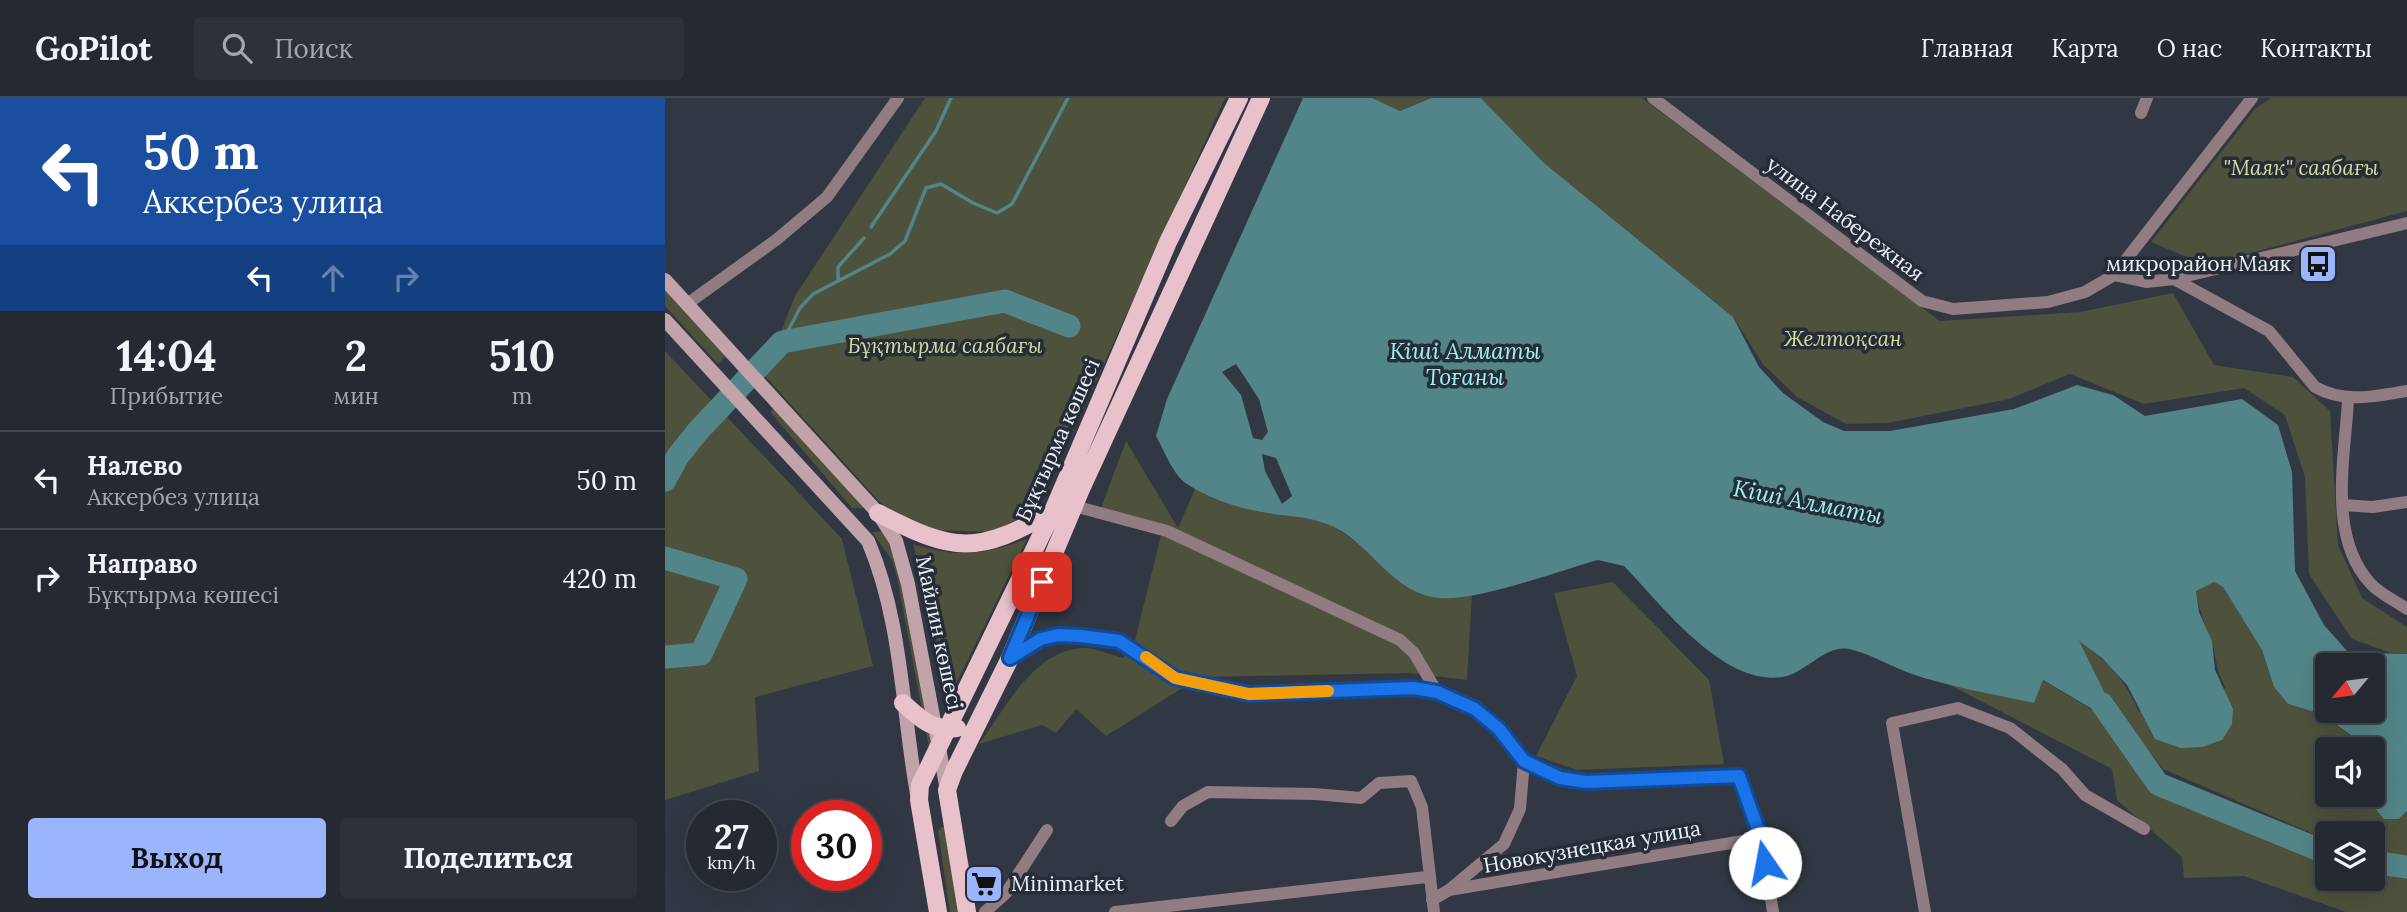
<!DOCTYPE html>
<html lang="ru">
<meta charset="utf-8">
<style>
body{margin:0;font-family:Lora,serif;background:#2d323a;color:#f1f3f6;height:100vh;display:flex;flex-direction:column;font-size:26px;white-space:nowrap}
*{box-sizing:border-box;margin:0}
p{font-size:23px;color:#a3a7ac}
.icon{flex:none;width:38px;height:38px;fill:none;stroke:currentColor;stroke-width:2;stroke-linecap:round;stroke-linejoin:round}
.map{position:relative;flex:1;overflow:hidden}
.drawer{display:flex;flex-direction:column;background:#252a32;width:665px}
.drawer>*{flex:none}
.guide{background:#1a4fa0;color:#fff;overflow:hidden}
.needle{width:46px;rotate:241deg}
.fabs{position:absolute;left:1650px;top:555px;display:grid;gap:14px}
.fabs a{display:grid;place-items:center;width:70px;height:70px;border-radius:7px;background:#252a32;box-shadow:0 7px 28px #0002,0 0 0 2px #42464d;font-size:35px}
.speed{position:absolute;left:21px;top:702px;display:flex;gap:14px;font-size:35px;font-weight:700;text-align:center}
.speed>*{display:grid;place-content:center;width:91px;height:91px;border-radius:50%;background:#252a32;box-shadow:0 7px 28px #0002,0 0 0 2px #42464d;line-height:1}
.speed small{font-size:18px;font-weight:400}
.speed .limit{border:10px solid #d22;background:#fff;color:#111}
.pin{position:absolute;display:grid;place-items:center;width:60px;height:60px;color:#fff;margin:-30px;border-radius:14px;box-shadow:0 4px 10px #0006}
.me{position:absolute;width:77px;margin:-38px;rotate:348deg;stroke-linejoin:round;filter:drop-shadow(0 0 5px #0008)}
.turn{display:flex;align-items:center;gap:24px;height:147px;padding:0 28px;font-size:32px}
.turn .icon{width:91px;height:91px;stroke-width:2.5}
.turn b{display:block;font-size:49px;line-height:60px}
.lanes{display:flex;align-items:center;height:66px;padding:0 28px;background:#0003;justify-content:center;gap:35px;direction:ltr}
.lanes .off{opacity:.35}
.eta{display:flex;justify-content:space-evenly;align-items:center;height:119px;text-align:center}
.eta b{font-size:42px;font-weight:700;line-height:49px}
.cta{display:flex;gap:14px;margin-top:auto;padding:14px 28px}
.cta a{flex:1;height:80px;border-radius:7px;background:#9bb5fd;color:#111;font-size:28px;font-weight:700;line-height:80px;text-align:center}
.cta a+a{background:#2d323a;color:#f1f3f6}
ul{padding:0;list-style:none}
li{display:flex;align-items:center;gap:21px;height:98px;padding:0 28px;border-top:2px solid #42464d}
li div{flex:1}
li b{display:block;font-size:26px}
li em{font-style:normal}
header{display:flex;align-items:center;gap:42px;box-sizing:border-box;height:98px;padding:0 35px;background:#252a32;border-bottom:2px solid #42464d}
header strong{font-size:33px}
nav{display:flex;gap:38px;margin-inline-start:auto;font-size:24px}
.search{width:490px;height:63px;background:#2d323a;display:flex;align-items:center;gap:18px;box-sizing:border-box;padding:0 24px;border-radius:7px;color:#a3a7ac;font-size:26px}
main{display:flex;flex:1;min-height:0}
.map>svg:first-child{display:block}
</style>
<header>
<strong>GoPilot</strong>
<div class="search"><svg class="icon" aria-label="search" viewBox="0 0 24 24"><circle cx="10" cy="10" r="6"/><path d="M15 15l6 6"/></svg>Поиск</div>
<nav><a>Главная</a><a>Карта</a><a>О нас</a><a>Контакты</a></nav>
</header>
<main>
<section class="drawer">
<div class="guide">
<div class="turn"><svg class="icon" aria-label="left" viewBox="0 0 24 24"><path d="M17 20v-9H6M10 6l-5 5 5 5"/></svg><div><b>50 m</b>Аккербез улица</div></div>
<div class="lanes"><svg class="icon" aria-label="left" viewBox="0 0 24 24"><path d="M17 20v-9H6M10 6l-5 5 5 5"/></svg><svg class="icon off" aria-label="ahead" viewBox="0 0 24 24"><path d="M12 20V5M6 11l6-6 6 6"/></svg><svg class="icon off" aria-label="right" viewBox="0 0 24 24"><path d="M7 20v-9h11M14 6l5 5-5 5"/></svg></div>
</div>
<div class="eta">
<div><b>14:04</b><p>Прибытие</p></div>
<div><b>2</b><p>мин</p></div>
<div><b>510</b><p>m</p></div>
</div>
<ul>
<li><svg class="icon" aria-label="left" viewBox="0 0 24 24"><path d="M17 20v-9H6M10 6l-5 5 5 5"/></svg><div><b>Налево</b><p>Аккербез улица</p></div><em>50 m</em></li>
<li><svg class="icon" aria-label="right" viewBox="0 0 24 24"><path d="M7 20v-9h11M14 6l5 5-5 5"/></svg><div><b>Направо</b><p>Бұқтырма көшесі</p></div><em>420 m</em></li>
</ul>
<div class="cta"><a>Выход</a><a>Поделиться</a></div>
</section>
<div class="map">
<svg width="1742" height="814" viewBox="0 0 1742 814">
<rect width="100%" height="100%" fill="#313843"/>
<path fill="#4e513b" d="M260,0H560L373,411L327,434L272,432L224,414L99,277L130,198Z
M707,0H765L735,13Z
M816,0H977L1275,223L1415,214L1508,195L1549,267L1628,279L1665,313L1673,447L1697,500L1742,529V556L1726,555L1687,541L1644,476L1640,379L1620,317L1579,290L1479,306L1405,276L1344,301L1223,325L1181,326L1132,299L1098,266L1068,219L879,65Z
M1606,0H1742V113L1541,167L1486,144L1590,11Z
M0,191L60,258L53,266L0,208Z
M0,253L177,441L208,568L90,599L94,673L0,702Z
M108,309L202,410H187L106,315Z
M461,343L513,430L530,391C551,402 577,411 601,415C617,418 634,415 649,420C713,443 730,512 807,497L802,582L744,575L535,579L441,638L411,611L391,635L377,627L314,646C340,611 368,553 417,550C429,549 446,557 458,560L470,542L497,434L512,431L436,410Z
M219,433L232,459L267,647L264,650L232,479L227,462L207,434Z
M362,441L289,590L277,574L248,446C293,460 318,457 362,441Z
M948,484L1044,582L1059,666L912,672L871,658L912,578L889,495Z
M1549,484L1558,489L1597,552L1609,589L1623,606L1656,616L1693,643L1696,651H1662V696H1708V666L1710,710L1734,721L1742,713V758L1708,753V735H1662V742L1498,671L1438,593L1413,542C1443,564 1459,579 1474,614L1561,590C1549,570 1553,561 1546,542C1540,524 1533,511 1531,492Z
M1377,582L1429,613L1484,693L1662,766V780H1708V775L1742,779V814H1681L1579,778L1519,780L1517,759L1452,702L1447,671L1281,585L1369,605Z
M277,729H280L296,814H285L273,733Z"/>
<path fill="#528589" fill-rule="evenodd" d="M638,0H707L735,13L766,0H816L879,65L1068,219L1094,269L1118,295L1158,324L1179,333H1225L1349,311L1412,287L1448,297L1480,318L1577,301L1613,327L1627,374L1630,473L1659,527L1690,562L1705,555L1742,556V713L1734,721H1719L1710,710L1708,651H1696L1693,642L1656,616L1623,606L1609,589L1597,552L1558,489L1549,484L1531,493L1534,514L1547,543L1550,572L1568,611L1567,626L1557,642L1537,649L1516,650L1490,641L1462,587L1437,560L1414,543L1456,628L1378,582L1369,605C1328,596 1284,589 1244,575C1225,568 1204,555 1184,551C1161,547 1143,572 1122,578C1061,593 996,506 959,468L933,462C893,473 811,504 773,500C728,495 707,448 669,429C646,418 626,419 602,415C575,411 545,401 522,386C508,377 499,352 491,338L502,301ZM571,266L594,301L603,334L597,342L588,340L576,297L557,274ZM597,356L611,360L627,398L617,406L600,373ZM1662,567H1708V612H1662Z"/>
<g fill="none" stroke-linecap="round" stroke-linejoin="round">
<path stroke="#528589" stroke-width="3.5" d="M206,129L271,33L286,0
M173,182V169L199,140
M117,244L135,210L148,196L225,156L240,143L261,90L276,86L308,105L332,115L347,106L403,0"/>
<path stroke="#528589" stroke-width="23" d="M0,382L13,358L33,333L117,244L340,203L404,228
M0,460L71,481L36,556L0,559
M1437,606L1493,686L1662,755
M1708,764L1742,769"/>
<path stroke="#907c81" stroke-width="12" d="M988,0L1257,203L1288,211L1383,204L1420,194L1449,177L1587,0
M1476,15L1482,0
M1449,177L1481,184L1509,181L1604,233L1650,289C1681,306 1709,298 1742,293
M1509,181L1742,125
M22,206L111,142L162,99L233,0
M1683,302C1680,360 1662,439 1706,486C1715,496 1731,503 1742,511
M1678,407L1708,409L1742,404
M409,408L502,433L735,542L749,555L772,594
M348,558L376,541L393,537L416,538L454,543L510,580L585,596L748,590C801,600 826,621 859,663L855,711L839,746L784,792
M859,663L895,680L921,684L1074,678L1096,740L1108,814
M506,723L518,708L543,694L650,696L696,700L714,685L746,683L757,709L769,814
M767,802L784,792L1096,740
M320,814L341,795L382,732
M450,814L762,779
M1260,814L1227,625L1293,610L1345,630L1397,671L1420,697L1479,731"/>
<path stroke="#c2a3aa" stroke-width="14" d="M0,182L213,415L231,443L243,486L282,692
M0,222L203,443C237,522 237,612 252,696"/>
<path stroke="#e8c1ca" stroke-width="18" d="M213,415C290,455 312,457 388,413
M238,605C255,621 268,633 292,630
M273,814L254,702L255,687L388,413L503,144L574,0
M302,814L282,692L289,673L345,560L416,391L596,0"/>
</g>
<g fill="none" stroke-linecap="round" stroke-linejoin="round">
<defs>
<path id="route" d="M377,484L345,560L376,541L393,537L416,538L454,543L510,580L584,596L748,590L772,594L810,611L834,631L859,663L895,680L921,684L1074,678L1096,740L1100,765"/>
</defs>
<use href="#route" stroke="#114b97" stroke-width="18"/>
<use href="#route" stroke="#1a73e8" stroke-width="12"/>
<path stroke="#f59e0b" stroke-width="12" d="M481,559L510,580L584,596L663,593"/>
</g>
<defs>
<symbol id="bus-square" viewBox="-11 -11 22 22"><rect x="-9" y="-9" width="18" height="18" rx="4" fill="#9bb5fd" stroke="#272d38"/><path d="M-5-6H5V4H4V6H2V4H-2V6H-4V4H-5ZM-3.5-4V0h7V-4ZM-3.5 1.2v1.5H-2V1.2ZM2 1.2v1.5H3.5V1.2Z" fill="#111"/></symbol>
<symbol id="supermarket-square" viewBox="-11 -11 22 22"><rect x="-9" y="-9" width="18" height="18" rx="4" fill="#9bb5fd" stroke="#272d38"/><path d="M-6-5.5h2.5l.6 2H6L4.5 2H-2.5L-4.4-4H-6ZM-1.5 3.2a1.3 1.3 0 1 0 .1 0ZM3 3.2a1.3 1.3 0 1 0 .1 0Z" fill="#111"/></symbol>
</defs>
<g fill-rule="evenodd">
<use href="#bus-square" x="1631" y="144" width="44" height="44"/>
<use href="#supermarket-square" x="297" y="764" width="44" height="44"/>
</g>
<g text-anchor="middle" stroke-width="7" stroke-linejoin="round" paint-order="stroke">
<g font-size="21" font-style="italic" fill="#d4dd9d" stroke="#272d38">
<text x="1636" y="77">"Маяк" саябағы</text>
<text x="1178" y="248">Желтоқсан</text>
<text x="280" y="255">Бұқтырма саябағы</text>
</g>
<g font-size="21" fill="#edf2f9" stroke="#272d38">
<text transform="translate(1180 121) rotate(37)" y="7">улица Набережная</text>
<text transform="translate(393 342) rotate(-66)" y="7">Бұқтырма көшесі</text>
<text transform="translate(274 535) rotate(78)" y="7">Майлин көшесі</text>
<text transform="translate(927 749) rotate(-10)" y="7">Новокузнецкая улица</text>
</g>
<g font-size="21" fill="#edf2f9" stroke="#272d38" text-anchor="end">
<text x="1626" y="173">микрорайон Маяк</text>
<text x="346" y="793" text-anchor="start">Minimarket</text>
</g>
<g font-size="23" font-style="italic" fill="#9af1f8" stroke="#272d38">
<text x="800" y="261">Кіші Алматы<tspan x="800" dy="26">Тоғаны</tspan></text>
<text transform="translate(1143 404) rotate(11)" y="8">Кіші Алматы</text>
</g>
</g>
</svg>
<div class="fabs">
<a><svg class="needle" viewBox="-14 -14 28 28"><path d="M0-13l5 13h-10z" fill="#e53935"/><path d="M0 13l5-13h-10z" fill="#a3a7ac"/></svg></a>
<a><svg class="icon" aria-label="sound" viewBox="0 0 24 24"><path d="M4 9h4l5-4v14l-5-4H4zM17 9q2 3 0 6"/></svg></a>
<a><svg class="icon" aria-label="layers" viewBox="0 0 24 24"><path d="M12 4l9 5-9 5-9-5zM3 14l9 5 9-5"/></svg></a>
</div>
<div class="speed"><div>27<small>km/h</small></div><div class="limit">30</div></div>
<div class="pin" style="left:377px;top:484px;background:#d93025"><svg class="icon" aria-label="arrive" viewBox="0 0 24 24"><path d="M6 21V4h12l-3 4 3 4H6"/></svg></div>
<svg class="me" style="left:1100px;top:765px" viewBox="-20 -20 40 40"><circle r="19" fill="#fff"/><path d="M0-13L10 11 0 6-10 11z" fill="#1a73e8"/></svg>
</div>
</main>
